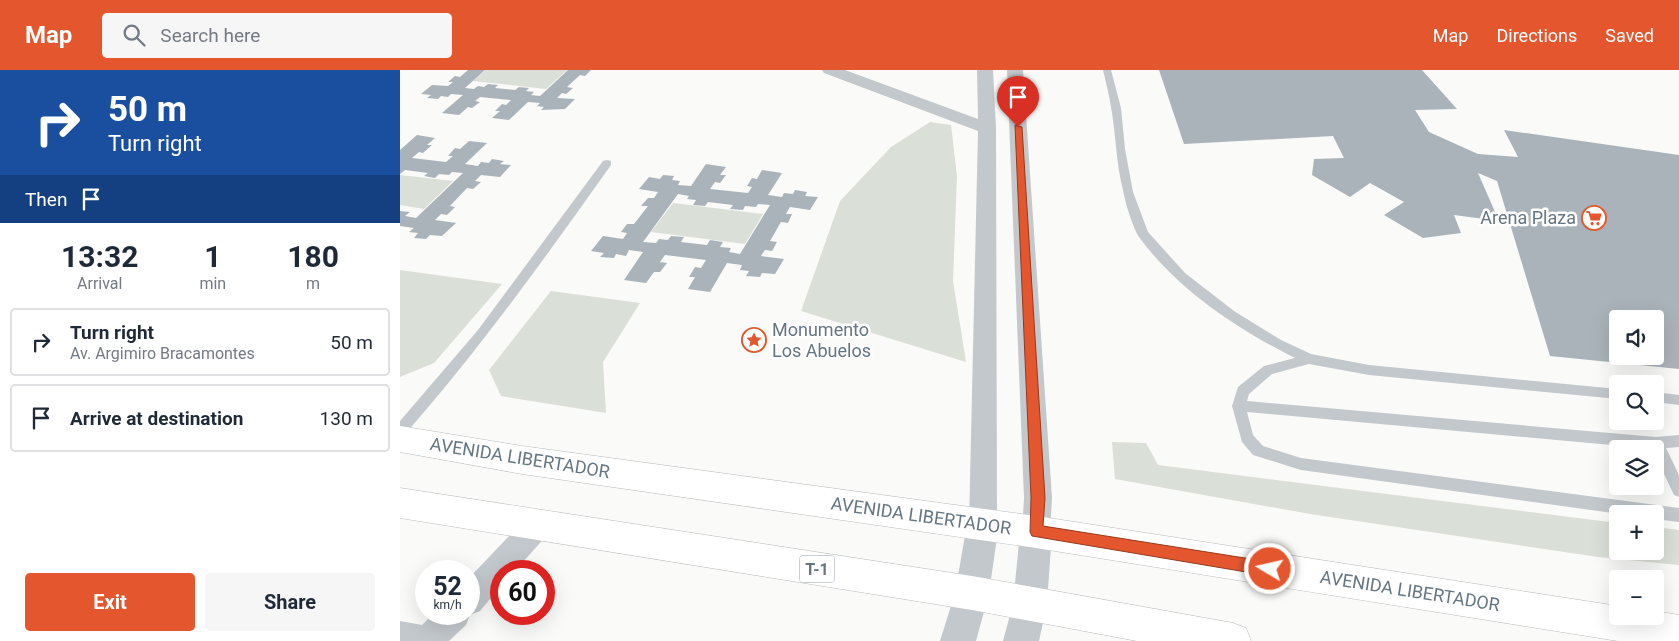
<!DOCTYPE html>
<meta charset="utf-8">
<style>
body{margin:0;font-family:Roboto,sans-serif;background:#f6f6f7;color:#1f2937;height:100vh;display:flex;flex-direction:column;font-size:19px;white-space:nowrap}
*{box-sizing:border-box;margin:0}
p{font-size:16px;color:#747a83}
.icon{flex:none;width:28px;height:28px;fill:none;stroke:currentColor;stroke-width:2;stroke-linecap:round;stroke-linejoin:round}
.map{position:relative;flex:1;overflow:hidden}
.side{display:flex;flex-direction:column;background:#fff;width:400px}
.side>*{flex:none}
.banner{background:#1a4fa0;color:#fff;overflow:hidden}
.tools{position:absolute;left:1209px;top:240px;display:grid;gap:10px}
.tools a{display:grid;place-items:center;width:55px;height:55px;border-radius:5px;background:#fff;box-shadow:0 5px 20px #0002;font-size:25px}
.speed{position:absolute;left:15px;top:490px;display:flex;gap:10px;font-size:25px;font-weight:700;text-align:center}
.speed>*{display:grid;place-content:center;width:65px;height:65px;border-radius:50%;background:#fff;box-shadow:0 5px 20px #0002;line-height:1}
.speed small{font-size:12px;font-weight:400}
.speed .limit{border:8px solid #d22;background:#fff;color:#111}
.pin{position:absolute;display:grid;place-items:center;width:42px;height:42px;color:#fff;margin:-51px -21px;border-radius:50% 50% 50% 0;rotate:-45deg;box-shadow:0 0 5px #0007}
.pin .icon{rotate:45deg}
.me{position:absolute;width:55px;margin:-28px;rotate:279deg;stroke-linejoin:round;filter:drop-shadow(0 0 4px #0008)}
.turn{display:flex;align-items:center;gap:18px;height:105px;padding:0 25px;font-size:22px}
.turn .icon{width:65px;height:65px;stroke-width:2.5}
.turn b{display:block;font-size:35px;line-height:42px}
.then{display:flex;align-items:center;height:48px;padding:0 25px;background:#0003;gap:10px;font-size:19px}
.eta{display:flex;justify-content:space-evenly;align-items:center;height:85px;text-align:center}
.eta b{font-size:30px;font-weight:700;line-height:35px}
.action{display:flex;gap:10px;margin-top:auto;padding:10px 25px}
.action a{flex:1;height:58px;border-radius:5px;background:#e4572e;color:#fff;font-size:20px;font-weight:700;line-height:58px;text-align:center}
.action a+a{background:#f6f6f7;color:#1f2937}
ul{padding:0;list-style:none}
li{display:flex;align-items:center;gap:15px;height:68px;margin:0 10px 8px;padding:0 15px;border:2px solid #e0e1e3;border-radius:5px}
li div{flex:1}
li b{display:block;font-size:19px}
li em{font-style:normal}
header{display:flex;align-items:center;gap:30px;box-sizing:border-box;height:70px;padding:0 25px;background:#e4572e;color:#fff}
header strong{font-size:24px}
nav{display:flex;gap:28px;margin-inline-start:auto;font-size:18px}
.search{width:350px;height:45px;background:#f6f6f7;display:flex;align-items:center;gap:12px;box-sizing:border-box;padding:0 18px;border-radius:5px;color:#747a83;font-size:19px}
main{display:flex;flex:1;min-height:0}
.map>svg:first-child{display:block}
</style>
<header>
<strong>Map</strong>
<div class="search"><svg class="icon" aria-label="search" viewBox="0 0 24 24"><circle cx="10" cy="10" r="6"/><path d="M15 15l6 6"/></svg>Search here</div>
<nav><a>Map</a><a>Directions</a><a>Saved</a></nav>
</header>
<main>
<section class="side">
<div class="banner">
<div class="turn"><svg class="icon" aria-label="right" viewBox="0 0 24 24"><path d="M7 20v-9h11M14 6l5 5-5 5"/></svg><div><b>50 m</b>Turn right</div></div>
<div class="then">Then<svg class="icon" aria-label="arrive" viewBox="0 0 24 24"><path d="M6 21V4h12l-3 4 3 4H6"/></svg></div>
</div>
<div class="eta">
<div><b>13:32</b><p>Arrival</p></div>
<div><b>1</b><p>min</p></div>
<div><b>180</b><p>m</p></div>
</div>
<ul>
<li><svg class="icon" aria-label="right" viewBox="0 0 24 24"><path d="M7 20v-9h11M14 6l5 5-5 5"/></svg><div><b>Turn right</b><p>Av. Argimiro Bracamontes</p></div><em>50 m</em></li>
<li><svg class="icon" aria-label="arrive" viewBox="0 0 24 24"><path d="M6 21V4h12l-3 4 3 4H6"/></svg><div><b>Arrive at destination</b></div><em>130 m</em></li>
</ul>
<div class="action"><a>Exit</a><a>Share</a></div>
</section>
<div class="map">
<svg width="1279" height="571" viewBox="0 0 1279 571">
<rect width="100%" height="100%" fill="#fafaf8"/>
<path fill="#dadfd7" d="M86,0H167L146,19L73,11Z
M530,52L551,55L557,106L553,211L566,292L401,241L440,131L491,77Z
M0,105L53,111L24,139L0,135Z
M273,133L363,144L345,174L251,162Z
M0,200L102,214L34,293L0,307Z
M151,221L240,233L203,292L206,343L101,326L89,300Z
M712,372L746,373L758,395L1217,453L1218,481H1255V457L1279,460V495L1198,487L910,444L715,409Z"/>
<path fill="#aab3b9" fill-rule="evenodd" d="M68,0H85L65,18L74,19L78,16L84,17L88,14L98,15L95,18L115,20L119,17L129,18L126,21L134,22L131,25L140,26L168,0H191L185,6L180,5L167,17L173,18L166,24L162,23L157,28L175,29L165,39L141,40L144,37L137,36L140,33L128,32L109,50L92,48L100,41H95L102,34L106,35L111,30L80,27L75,31L80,32L72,38L68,37L59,45L42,43L63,25L51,24L48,27L41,26L38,29L27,28L31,25L21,24L32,15L48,16L53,12H48L55,6L60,7Z
M759,0H1022L1057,39L1015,40L1029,62L1078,84L1118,87L1104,60L1279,85V299L1150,286L1097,111L1078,103L1099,151L1054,145L1061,163L1023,168L984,145L1004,132L970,113L950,127L912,105L914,89L944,88L933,66L784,74ZM1218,249H1255V286H1218Z
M17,65L35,68L27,75H32L23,83L19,82L12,88L46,92L53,86H48L55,78L60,79L69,71L87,73L65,94L78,96L81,92L89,93L92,89L104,91L100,94L111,95L100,107L81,105L75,111L81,112L73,119L67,118L50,136L55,137L47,145L41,144L35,150L56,153L42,166L30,165L26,169L14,168L18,163L9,162L14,158L0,156V141L10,142L5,146L16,148L63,103L52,102L49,105L39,104L35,108L24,106L28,103L5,100L0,104V80Z
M306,94L326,97L320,105H326L320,113L315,112L310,119L348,123L352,117L347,116L352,108L357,109L362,100L382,103L368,125L382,127L384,123L393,124L395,120L407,122L405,126L418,127L410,140L390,137L386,144H392L388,153L381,152L370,171L377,172L372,181L365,180L361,186L384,189L375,204L362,203L360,207L346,206L349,201L340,200L342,195L327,193L310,222L288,219L295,207H289L295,197L301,198L306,190L265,185L260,192L267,193L260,202H254L246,213L224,210L243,182L229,180L226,186L216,184L214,188L200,187L204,183L191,181L203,166L223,169L227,163L221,162L227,154H234L248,136H241L248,128H254L258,122L239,119L249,107L260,109L263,105L274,106L272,110L280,111L278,115L291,116ZM278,124L289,126L287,129L296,130L293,135L305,136L308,132L333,135L330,139L343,140L345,136L356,137L358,134L370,135L340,184L329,182L331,178L320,177L323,172L310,170L307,175L281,172L284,167L271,166L268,170L259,169L256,173L243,172Z"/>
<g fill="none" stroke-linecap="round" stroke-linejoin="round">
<defs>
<path id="primary" d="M0,356L122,376L636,446L1218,536V546H1255V541L1279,545V571H1218L636,478L122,404L0,382Z
M0,418L572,506L833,553L846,558L851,571H737L572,540L0,448Z"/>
</defs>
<use href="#primary" stroke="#b5babe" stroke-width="1"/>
<path fill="#c3c8cc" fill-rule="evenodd" d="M703,0H711L721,38L725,79L733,122L748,162L785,203L834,241L881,270L911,284L969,295L1218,319V329L969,305L909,294L872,304L849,324L847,331L1256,367L1279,365V377L1266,378L1279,405V427L1274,425L1255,385V379L847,342L853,365L863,376L901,388L1279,438V452L1255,449V444H1220L901,400L853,385L842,372L832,336L838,317L864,296L895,288C837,259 778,220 739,167C733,158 725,132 723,120C716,93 716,65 711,37C709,25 706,12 703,0Z
M207,90L211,91V95C145,188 80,279 5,364L0,366V351L78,260L203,91Z
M1255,322L1279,325V335L1255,332Z"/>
<path fill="#c3c8cc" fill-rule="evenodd" d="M422,0H445L578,49L577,0H593L596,58L597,454L593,463L583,467L573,463L569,454L578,61L424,3Z
M607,0H623L652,428L650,462L646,472L636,475L626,472L622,462L624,428Z
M137,443L147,447L151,456L147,465L115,501H101V516L80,541L70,545L66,555L49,571H0V551L22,555L33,544H69V508L127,447Z"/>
<path fill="#c3c8cc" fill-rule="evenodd" d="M583,439L594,443L599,454L589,523L576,571H540L555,523L567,454L572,443Z
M636,446L648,451L652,462L647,534L639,571H603L613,534L620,462L624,451Z"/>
<use href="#primary" fill="#fff" fill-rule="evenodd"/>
</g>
<path fill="#e4572e" stroke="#94391e" d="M615,55L622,57L645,428L643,456L870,492L875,494L877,499L875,504L870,506L632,466L630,462L631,428Z"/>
<defs>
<symbol id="supermarket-ring" viewBox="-11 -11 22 22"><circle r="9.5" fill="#fff" stroke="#e4572e" stroke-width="1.5"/><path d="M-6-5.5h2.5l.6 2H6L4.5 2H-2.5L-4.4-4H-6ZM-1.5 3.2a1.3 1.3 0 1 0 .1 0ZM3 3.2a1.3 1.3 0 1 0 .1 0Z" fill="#e4572e"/></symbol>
<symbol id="sight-ring" viewBox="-11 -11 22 22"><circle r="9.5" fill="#fff" stroke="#e4572e" stroke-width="1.5"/><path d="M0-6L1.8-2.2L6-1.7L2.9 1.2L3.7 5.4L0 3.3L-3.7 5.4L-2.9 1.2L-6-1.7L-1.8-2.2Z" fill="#e4572e"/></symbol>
</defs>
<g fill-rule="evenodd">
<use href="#supermarket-ring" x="1180" y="134" width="28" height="28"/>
<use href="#sight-ring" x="340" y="256" width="28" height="28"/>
</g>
<g text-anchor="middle" stroke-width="5" stroke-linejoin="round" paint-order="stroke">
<rect fill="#fff" stroke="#939fa8" stroke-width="1" x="399.5" y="485.5" width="35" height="27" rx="4"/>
<g font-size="16" font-weight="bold" fill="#657683">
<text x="417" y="505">T-1</text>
</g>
<g font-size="18" fill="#657683" stroke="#fff" text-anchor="end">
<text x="1176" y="154">Arena Plaza</text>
<text x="372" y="266" text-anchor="start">Monumento<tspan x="372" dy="21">Los Abuelos</tspan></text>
</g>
<g font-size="18" fill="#657683" stroke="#fff">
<text transform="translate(120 388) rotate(9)" y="6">AVENIDA LIBERTADOR</text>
<text transform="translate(521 446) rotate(8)" y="6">AVENIDA LIBERTADOR</text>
<text transform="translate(1010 521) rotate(9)" y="6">AVENIDA LIBERTADOR</text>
</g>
</g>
</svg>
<div class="tools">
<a><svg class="icon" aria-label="sound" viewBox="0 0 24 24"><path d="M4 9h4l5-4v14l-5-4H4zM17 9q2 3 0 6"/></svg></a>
<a><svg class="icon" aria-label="search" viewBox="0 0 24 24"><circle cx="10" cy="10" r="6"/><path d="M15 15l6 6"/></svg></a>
<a><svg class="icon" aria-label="layers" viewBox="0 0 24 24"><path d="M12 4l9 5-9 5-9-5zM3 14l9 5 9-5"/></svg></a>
<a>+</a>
<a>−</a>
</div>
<div class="speed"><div>52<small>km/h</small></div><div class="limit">60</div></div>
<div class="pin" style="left:618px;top:57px;background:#d93025"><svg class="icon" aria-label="arrive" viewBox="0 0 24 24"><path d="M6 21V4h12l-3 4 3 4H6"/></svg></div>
<svg class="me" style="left:870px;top:499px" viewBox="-20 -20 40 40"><circle r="17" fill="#e4572e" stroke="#fff" stroke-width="3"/><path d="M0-11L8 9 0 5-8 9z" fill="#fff"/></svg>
</div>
</main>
